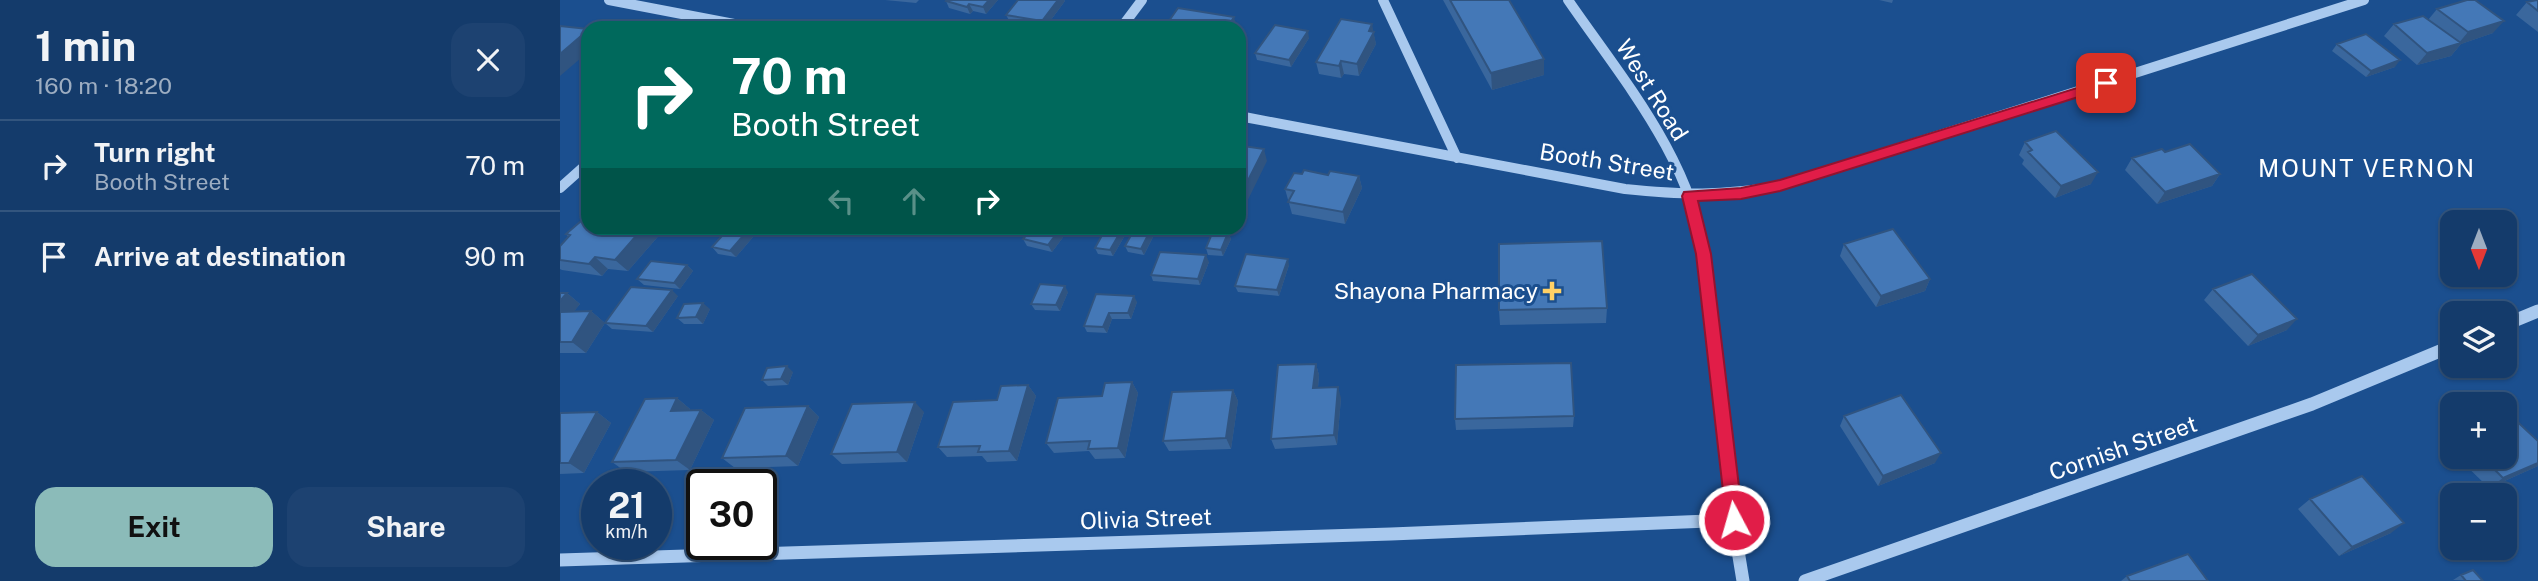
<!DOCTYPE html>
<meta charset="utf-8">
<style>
body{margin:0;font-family:"Public Sans",sans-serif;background:#1d4271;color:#f1f3f6;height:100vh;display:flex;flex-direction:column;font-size:26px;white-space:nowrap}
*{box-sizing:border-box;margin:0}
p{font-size:23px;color:#9dadc1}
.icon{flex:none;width:38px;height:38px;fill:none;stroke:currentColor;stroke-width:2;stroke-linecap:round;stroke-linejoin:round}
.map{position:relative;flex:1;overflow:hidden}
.panel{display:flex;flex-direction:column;background:#143b6b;width:560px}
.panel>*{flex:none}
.top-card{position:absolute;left:21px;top:21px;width:665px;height:214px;border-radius:21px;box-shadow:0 2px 5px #0004,0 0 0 2px #33557e;background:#00695c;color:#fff;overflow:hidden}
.needle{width:46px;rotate:180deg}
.controls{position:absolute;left:1880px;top:210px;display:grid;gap:14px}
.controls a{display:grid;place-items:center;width:77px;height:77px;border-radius:14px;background:#143b6b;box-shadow:0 2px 5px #0004,0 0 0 2px #33557e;font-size:35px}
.speed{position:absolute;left:21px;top:469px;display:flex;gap:14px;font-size:35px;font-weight:700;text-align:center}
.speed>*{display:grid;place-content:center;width:91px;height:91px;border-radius:50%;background:#143b6b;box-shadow:0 2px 5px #0004,0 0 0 2px #33557e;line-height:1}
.speed small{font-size:18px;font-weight:400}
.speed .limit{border:4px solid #111;border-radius:10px;background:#fff;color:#111}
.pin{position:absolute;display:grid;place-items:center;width:60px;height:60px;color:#fff;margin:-30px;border-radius:14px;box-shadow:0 4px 10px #0006}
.me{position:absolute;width:77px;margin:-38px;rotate:354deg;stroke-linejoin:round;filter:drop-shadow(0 0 5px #0008)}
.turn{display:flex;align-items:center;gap:24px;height:147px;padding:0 35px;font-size:32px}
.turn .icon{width:91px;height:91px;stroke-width:2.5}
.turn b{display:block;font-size:49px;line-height:60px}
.lanes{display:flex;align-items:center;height:66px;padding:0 35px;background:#0003;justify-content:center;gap:35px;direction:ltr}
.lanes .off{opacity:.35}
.round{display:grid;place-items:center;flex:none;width:74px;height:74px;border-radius:21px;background:#1d4271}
.overview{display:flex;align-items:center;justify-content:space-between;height:119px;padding:0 35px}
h1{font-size:42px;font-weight:700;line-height:52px}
.action{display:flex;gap:14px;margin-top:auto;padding:14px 35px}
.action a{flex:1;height:80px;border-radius:21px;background:#8bbbb9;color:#111;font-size:28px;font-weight:700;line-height:80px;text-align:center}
.action a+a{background:#1d4271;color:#f1f3f6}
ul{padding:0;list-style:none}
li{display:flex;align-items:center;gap:21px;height:91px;padding:0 35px;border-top:2px solid #33557e}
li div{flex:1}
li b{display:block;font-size:26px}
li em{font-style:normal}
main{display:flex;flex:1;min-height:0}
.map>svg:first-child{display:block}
</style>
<main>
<section class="panel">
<div class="overview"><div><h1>1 min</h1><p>160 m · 18:20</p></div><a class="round"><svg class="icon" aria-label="close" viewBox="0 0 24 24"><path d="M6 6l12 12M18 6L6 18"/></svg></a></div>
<ul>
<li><svg class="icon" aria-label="right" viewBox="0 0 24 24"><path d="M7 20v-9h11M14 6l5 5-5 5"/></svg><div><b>Turn right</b><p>Booth Street</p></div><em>70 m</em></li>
<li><svg class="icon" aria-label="arrive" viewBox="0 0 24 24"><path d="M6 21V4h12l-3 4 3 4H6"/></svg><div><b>Arrive at destination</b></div><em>90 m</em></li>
</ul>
<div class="action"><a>Exit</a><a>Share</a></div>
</section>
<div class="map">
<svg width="1978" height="581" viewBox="0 0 1978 581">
<rect width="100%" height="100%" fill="#1b4f8f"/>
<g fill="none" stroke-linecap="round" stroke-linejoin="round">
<path stroke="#a9c9ee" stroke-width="10" d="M49,0L195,28
M823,0L897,158
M1008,0C1063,80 1134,162 1145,262
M561,28L582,0
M679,116L1065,189C1123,195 1162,196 1220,186L1804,0
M0,188L28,163"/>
<path stroke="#a9c9ee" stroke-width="13" d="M1145,261L1173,520L1183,581
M1944,325L1978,311
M0,560L831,534L1173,520
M1245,581L1752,404L1892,346"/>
</g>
<path fill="#3a679d" d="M325,0H359L356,3Z
M387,0H438L426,14L413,11L410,14L389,8L386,1Z
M458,0H504L505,1L485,28L450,22L446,15Z
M883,0H949L984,59V75L932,90Z
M1319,0H1333L1332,3Z
M1978,0V32L1956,15L1967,2Z
M1877,9L1933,33L1901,44L1891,56L1857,65L1824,36L1834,24L1868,20Z
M813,32L816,44L799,76L784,74L781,78L759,74L756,62Z
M749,38L731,67L697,60L695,53Z
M1777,44L1835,67L1806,77L1772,51Z
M28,60V73L21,66Z
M1465,142L1531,184L1495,198L1462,164L1464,160L1459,155Z
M1605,152L1660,174L1652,186L1597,204L1565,170L1572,158Z
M742,174L799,176L802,188L785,224L732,214L725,189Z
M28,228H98L102,232L68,271L48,269L42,276L2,270L0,269V246L8,237L6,234Z
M169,228H197L199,230L176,257L158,254L152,247Z
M533,228H555L554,230L564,237L553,256L538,254L535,248L543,233L534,231Z
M590,231L593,237L584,255L568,252L565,246Z
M668,233L671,239L663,256L648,255L646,248Z
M504,236L492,252L467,246L463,239Z
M1284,244L1370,279L1365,291L1316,307L1280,256Z
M649,262L640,285L593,281L591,275Z
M127,265L133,271L120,289L84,285L77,279Z
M729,265L719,296L678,292L675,286Z
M1653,289L1727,330L1688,346L1644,300Z
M508,292L500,311L475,310L471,304Z
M0,293H7L20,304L14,311H31L45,323L26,353H0Z
M536,294L577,302L571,319H552L547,333L527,332L524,326Z
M118,296L93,332L52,329L45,323Z
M1047,308L1046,323L940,325L939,310Z
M150,309L143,324H124L117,318Z
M756,364L759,375L758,388L781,398L777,445L715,449L711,439Z
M233,372L228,385L208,386L202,380Z
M572,382L578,393L565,458L535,459L529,451L494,453L486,443L542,396Z
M468,385L476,396L457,461L427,462L422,456L387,457L378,447Z
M673,390L678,401L671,449L609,451L603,441Z
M117,398L130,409V410H141L154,420L130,470L66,472L52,462Z
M248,406L259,417L238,466L175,468L162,458Z
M37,412L51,423L24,473L0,474V413Z
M364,412L347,462L282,464L271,454Z
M1014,416L1013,427L896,430L895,419Z
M1284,416L1375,463L1318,486L1280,426Z
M1892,440V451L1885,445Z
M1897,457H1944L1978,466L1929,488Z
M1750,499L1831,533L1779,556L1738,509Z
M1901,575L1923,581L1893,580Z
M1567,576L1648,581H1561Z"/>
<path fill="#305480" d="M429,0H438L426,14L423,7Z
M498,0H504L505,1L485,28L482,21Z
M409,4L413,11L410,14L407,7Z
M674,17L677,28H667Z
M1944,21L1933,33L1901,44L1891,56L1857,65L1867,53L1898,44L1908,32Z
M812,24L816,44L799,76L797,64Z
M28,30V52L0,76V54Z
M748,31L749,38L731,67L729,60Z
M984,59V75L932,90L931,73Z
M1840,60L1835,67L1806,77L1811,71Z
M781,61L784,74L781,78L779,66Z
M704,149L707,161L679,218V198Z
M1538,172L1531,184L1495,198L1501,186Z
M1660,174L1652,186L1597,204L1605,192Z
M799,176L802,188L785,224L783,212Z
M83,228H98L102,232L68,271L55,260Z
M190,228H197L199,230L176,257L170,251Z
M500,229L504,236L492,252L488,245Z
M561,231L564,237L553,256L550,250Z
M590,231L593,237L584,255L581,249Z
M668,233L671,239L663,256L661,250Z
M646,255L649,262L640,285L638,279Z
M35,257L48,269L42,276L29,264Z
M728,259L729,265L719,296L717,290Z
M127,265L133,271L120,289L114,283Z
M1370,279L1365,291L1316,307L1321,296Z
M505,286L508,292L500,311L496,305Z
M112,290L118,296L93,332L86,326Z
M7,293L20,304L5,323L0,319V301Z
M574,296L577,302L571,319L568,313Z
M143,303L150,309L143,324L136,317Z
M31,311L45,323L26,353L12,342Z
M549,313L552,319L547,333L543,327Z
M1737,319L1727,330L1688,346L1698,335Z
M756,364L759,375L757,398L753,388Z
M227,366L233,372L228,385L221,379Z
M572,382L578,393L565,458L558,448Z
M468,385L476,396L457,461L449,451Z
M778,387L781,398L777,445L774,435Z
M673,390L678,401L671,449L666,438Z
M117,398L130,409L124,421L111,411Z
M355,402L364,412L347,462L337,452Z
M248,406L259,417L238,466L226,456Z
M141,410L154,420L130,470L116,460Z
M37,412L51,423L24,473L9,463Z
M1381,453L1375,463L1318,486L1323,476Z
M1978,463V466L1929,488L1943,478Z
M1844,523L1831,533L1779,556L1792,547Z"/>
<path fill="#4478b7" stroke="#305480" stroke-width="2" d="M387,0H429L423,7L409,4L407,7L386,1Z
M458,0H498L482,21L446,15Z
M890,0H949L984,59L931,73Z
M1907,0H1915L1944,21L1908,32L1877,9Z
M1978,0V11L1967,2L1977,0Z
M618,8L674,17L667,28H604Z
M1863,16L1901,43L1867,53L1834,24Z
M781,19L812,24L809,31L814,32L797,64L781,61L779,66L756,62Z
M715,25L748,31L729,60L695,53Z
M0,26L28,29V30L0,54Z
M1806,34L1840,60L1811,71L1777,44Z
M28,60V67L21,66Z
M1496,131L1538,172L1501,186L1468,152L1472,150L1465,142Z
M1630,144L1660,174L1605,192L1572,158L1602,149L1605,152Z
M683,146L704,149L679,198V153Z
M744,170L768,175L770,171L799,176L783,212L728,202L734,191L725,189L734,173L742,174Z
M28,215V228H83L55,260L35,257L29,264L0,260V246L10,235L6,234Z
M169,228H190L170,251L152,247Z
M472,228H493L500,229L488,245L463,239Z
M546,228L561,231L550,250L535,248Z
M575,228L590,231L581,249L565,246Z
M1333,229L1370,279L1321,296L1284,244Z
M653,231L668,233L661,250L646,248Z
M1042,241L1047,308L939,310V244Z
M600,252L646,255L638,279L591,275Z
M686,254L728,259L717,290L675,286Z
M91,261L127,265L114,283L77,279Z
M1692,274L1737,319L1698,335L1653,289Z
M480,284L505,286L496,305L471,304Z
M71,287L112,290L86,326L45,323Z
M0,293H7L0,301Z
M536,294L574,296L568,313H549L543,327L524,326Z
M143,303L136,317L117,318L124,304Z
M31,311L12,342H0V312Z
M1011,363L1014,416L895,419L896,365Z
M756,364L753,388L778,387L774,435L711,439L718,365Z
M227,366L221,379L202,380L207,368Z
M572,382L558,448L528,449L530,441L486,443L498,398L542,396L545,383Z
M468,385L449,451L418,452L420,446L378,447L393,402L437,400L441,386Z
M673,390L666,438L603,441L612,392Z
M1341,395L1381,453L1323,476L1284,416Z
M117,398L111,411L141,410L116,460L52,462L85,399Z
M355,402L337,452L271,454L292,404Z
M248,406L226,456L162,458L185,408Z
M37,412L9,463H0V413Z
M1948,413L1978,441V463L1943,478L1922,457H1944V415Z
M1802,476L1844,523L1792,547L1750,499Z
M1628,554L1648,581H1570L1567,576Z
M1913,570L1923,581H1906L1901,575Z"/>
<path fill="#e11d48" stroke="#92132f" stroke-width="2" d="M1546,79L1550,80V87L1220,191L1181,199L1138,201L1151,254L1183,520L1180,526L1174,528L1167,526L1136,254L1122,196L1124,192L1181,188L1220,180Z"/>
<path fill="#ffd166" stroke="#1b4f8f" stroke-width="2.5" d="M988.5 280.5h7v7h7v7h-7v7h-7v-7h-7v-7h7z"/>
<g text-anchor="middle" stroke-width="6" stroke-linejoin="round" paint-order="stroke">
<g font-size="23" fill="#fff" stroke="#1b4f8f">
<text transform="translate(1092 90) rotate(58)" y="8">West Road</text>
<text transform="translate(1047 162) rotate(9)" y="8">Booth Street</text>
<text transform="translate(1563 448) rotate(-19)" y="8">Cornish Street</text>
<text transform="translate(586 519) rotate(-2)" y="8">Olivia Street</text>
</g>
<g font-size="23" fill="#fff" stroke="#1b4f8f" text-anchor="end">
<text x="978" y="299">Shayona Pharmacy</text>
</g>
<g font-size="24" letter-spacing="2" fill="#fff" stroke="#1b4f8f">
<text x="1807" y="177">MOUNT VERNON</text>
</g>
</g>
</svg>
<div class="controls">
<a><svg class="needle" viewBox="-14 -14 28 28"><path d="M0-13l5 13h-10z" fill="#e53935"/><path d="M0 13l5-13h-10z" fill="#9dadc1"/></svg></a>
<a><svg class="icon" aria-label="layers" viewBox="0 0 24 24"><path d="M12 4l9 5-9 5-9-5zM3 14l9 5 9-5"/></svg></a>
<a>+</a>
<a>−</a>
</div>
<div class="speed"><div>21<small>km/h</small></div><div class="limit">30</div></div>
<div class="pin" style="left:1546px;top:83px;background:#d93025"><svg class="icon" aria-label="arrive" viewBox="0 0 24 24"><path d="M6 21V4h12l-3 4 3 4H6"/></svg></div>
<svg class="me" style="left:1174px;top:520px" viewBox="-20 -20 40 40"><circle r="17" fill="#e11d48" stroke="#fff" stroke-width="3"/><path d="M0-11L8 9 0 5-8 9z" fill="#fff"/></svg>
<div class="top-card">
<div class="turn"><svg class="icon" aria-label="right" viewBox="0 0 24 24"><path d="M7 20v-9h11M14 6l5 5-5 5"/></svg><div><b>70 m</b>Booth Street</div></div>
<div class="lanes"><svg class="icon off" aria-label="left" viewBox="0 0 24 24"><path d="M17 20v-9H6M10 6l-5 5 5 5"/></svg><svg class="icon off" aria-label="ahead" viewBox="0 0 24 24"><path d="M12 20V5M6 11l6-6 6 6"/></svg><svg class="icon" aria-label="right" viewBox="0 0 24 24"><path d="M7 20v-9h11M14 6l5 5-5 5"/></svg></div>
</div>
</div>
</main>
